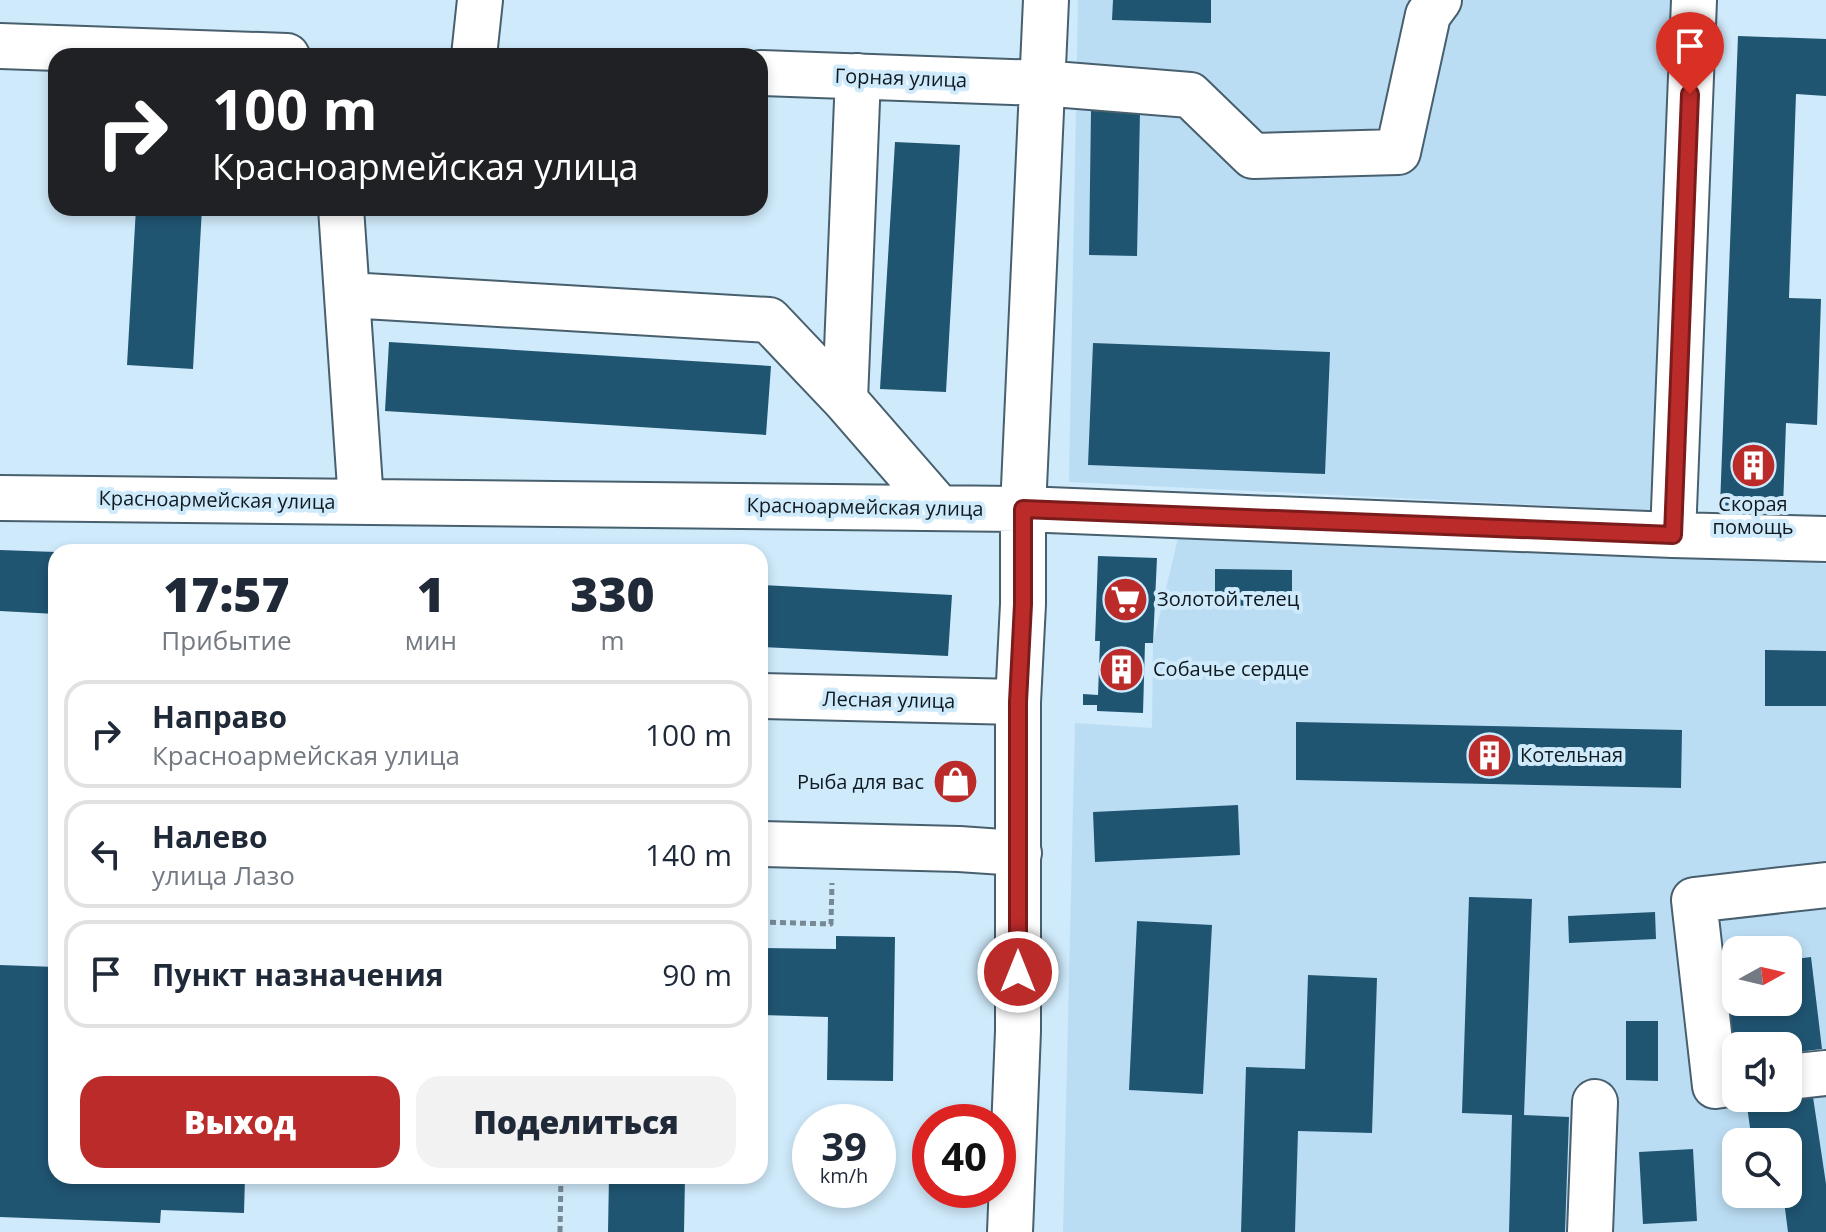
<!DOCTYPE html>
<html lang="ru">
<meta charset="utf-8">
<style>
body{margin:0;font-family:"Open Sans",sans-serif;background:#f2f2f3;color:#1f2937;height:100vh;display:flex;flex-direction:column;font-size:30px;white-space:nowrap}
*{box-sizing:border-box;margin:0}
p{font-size:26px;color:#747a83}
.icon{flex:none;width:44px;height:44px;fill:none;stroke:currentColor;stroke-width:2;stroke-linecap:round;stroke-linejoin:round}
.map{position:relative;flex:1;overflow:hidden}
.panel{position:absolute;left:48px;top:544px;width:720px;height:640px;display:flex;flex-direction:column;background:#fff;border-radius:24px;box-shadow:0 4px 12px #0003}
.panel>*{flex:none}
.top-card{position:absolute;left:48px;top:48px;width:720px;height:168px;border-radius:24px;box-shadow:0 4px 12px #0003;background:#202124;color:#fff;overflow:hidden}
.needle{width:52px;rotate:82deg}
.fabs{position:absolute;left:1722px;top:936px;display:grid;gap:16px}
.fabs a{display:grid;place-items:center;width:80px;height:80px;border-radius:16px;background:#fff;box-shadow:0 4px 12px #0003;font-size:40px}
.speed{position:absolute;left:792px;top:1104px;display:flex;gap:16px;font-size:40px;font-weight:700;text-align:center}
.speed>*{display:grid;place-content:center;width:104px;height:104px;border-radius:50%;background:#fff;box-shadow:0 4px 12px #0003;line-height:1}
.speed small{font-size:20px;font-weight:400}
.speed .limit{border:12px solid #d22;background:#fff;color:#111}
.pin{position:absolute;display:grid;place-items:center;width:68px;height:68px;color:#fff;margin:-82px -34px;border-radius:50% 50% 50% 0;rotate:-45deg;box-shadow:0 0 8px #0007}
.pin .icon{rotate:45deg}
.me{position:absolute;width:88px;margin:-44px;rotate:0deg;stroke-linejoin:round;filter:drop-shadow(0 0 6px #0008)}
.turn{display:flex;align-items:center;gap:28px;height:168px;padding:0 32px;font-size:36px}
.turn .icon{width:104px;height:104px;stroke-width:2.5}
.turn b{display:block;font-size:56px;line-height:68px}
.eta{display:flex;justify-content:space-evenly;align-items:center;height:136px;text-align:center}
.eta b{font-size:48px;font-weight:800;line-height:56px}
.button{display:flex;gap:16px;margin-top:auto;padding:16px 32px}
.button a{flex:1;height:92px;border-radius:24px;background:#ba2b2a;color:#fff;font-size:32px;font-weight:800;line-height:92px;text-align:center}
.button a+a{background:#f2f2f3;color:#1f2937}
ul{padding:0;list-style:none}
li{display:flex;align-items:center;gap:24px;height:108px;margin:0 16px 12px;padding:0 16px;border:4px solid #e0e1e3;border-radius:24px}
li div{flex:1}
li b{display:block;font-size:30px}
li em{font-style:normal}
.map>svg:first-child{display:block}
</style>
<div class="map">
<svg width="1826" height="1232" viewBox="0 0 1826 1232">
<rect width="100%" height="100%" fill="#cfeafb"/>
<path fill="#bbddf3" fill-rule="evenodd" d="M1078,0H1676L1663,511L1069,482Z
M1178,538L1768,555L1826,564V1232H1063L1075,723L1152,728L1153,643ZM1736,950H1788V1002H1736ZM1736,1046H1788V1098H1736ZM1736,1142H1788V1194H1736Z"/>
<path fill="#205572" d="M1113,0H1211V23L1112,20Z
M1738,36L1826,39V96L1796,94L1789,298L1821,299L1817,425L1786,423L1783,508L1720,506Z
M1091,111L1140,112L1137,256L1089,255Z
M895,142L960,145L946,392L880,389Z
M136,208H202L193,369L127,365Z
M389,342L771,366L766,435L385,411Z
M1093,343L1330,352L1325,474L1088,465Z
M0,550L56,552V614L0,611Z
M1098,556L1157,558L1153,643H1145L1143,713L1097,711V705H1083V694L1098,695L1100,641H1095Z
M1215,569L1292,570V607L1215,605Z
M760,585L952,595L948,656L760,647Z
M1765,650L1826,651V706H1765Z
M1296,722L1682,730L1681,788L1296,780Z
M946,765H965L964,800L945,799Z
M1238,805L1240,855L1095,862L1093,812Z
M1469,897L1532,899L1524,1115L1569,1117L1565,1232H1509L1512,1115L1462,1113Z
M1655,912L1656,939L1569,943L1568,916Z
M1137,921L1212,925L1203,1094L1129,1090Z
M836,936L895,937L893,1081L827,1080L828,1017L760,1015V948L836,949Z
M1811,957L1822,1049L1788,1053V1046H1736V1059L1729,1060L1719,968L1736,966V1002H1788V960Z
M0,965L56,967V1176H245L244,1213L161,1210L160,1223L0,1217Z
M1308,975L1377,978L1372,1133L1298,1131L1295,1232H1241L1246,1067L1305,1069Z
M1626,1021H1658V1081L1626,1080Z
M1813,1097L1826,1184V1232H1788L1784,1201L1761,1204L1760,1194H1788V1142H1752L1747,1106Z
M1693,1149L1697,1221L1643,1224L1639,1152Z
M609,1176H685L684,1232H608Z"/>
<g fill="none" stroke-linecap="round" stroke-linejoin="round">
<defs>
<path id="minor" d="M0,46L287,56
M474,56L480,0
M760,73L1041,83L1190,95L1253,156L1398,152L1428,15L1439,0
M858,76L845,400L939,508
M341,208L361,502
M348,295L769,320L845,400
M0,498L1023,509L1673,535L1826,539
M1673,535L1694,0
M760,696L1018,702
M760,844L959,849L1019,853
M1788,1077L1826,1073
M1736,1083L1715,1086L1694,900L1826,885
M1010,1232L1018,1031V702L1023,604V509L1046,0
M1590,1232L1595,1102"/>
</defs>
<use href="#minor" stroke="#485f6e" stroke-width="48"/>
<path stroke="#768995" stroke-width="5" stroke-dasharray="6 4" stroke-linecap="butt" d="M760,922L831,924L832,883
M560,1232L561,1176"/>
<use href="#minor" stroke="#fff" stroke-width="44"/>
</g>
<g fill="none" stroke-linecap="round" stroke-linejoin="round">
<defs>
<path id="route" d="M1018,972V702L1023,604V509L1673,535L1690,94"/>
</defs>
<use href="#route" stroke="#791c1b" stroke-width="20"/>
<use href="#route" stroke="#ba2b2a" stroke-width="14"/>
</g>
<defs>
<symbol id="building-disc" viewBox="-11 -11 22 22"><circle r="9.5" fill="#ba2b2a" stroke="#cfeafb"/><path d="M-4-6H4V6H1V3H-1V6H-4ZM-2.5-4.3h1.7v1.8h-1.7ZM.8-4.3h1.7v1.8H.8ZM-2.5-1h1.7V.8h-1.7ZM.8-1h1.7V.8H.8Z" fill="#fff"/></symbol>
<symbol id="supermarket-disc" viewBox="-11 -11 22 22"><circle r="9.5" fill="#ba2b2a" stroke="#cfeafb"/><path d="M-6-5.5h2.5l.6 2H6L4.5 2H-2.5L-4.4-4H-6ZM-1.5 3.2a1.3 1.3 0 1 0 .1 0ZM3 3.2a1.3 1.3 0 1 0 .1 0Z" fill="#fff"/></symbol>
<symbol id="shop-disc" viewBox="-11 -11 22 22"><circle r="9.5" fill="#ba2b2a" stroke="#cfeafb"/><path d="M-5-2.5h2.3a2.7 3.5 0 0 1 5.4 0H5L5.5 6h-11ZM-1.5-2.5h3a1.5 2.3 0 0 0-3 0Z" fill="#fff"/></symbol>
</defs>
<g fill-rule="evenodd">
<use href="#building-disc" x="1728" y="440" width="51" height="51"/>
<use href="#supermarket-disc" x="1100" y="574" width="51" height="51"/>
<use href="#building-disc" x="1096" y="644" width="51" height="51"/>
<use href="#building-disc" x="1464" y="730" width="51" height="51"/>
<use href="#shop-disc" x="930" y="756" width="51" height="51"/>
</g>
<g text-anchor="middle" stroke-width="8" stroke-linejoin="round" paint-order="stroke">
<g font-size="20" fill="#0f191f" stroke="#cfeafb">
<text transform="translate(901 78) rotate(2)" y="7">Горная улица</text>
<text transform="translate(217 500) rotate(1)" y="7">Красноармейская улица</text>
<text transform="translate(865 507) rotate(1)" y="7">Красноармейская улица</text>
<text transform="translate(889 700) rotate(1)" y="7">Лесная улица</text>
</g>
<g font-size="20" fill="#0f191f" stroke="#cfeafb" text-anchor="start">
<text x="1753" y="511" text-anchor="middle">Скорая<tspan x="1753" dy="23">помощь</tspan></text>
<text x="1157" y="606">Золотой телец</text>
<text x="1153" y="676">Собачье сердце</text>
<text x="1520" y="762">Котельная</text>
<text x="924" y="789" text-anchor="end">Рыба для вас</text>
</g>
</g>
</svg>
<div class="fabs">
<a><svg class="needle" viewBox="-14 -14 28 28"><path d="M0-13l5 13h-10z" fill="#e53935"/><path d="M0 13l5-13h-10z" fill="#747a83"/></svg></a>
<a><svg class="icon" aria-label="sound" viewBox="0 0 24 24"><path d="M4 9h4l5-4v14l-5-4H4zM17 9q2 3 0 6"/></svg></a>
<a><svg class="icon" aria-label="search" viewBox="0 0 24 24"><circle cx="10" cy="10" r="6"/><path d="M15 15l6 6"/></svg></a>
</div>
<div class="speed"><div>39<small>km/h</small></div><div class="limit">40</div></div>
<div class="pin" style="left:1690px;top:94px;background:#d93025"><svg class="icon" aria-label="arrive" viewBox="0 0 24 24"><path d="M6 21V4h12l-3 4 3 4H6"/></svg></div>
<svg class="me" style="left:1018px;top:972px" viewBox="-20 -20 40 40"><circle r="17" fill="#ba2b2a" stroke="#fff" stroke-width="3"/><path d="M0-11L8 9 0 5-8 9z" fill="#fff"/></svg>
<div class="top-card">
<div class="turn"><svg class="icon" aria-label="right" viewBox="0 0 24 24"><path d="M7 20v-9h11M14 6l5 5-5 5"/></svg><div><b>100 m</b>Красноармейская улица</div></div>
</div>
<section class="panel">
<div class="eta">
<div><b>17:57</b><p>Прибытие</p></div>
<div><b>1</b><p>мин</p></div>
<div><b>330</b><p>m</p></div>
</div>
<ul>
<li><svg class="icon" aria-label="right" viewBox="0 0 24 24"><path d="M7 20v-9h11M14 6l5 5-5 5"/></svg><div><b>Направо</b><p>Красноармейская улица</p></div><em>100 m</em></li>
<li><svg class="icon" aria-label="left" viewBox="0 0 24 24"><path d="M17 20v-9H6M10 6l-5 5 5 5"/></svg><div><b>Налево</b><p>улица Лазо</p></div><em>140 m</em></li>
<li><svg class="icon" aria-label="arrive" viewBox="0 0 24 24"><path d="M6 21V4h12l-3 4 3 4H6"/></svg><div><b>Пункт назначения</b></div><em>90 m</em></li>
</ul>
<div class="button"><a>Выход</a><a>Поделиться</a></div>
</section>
</div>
